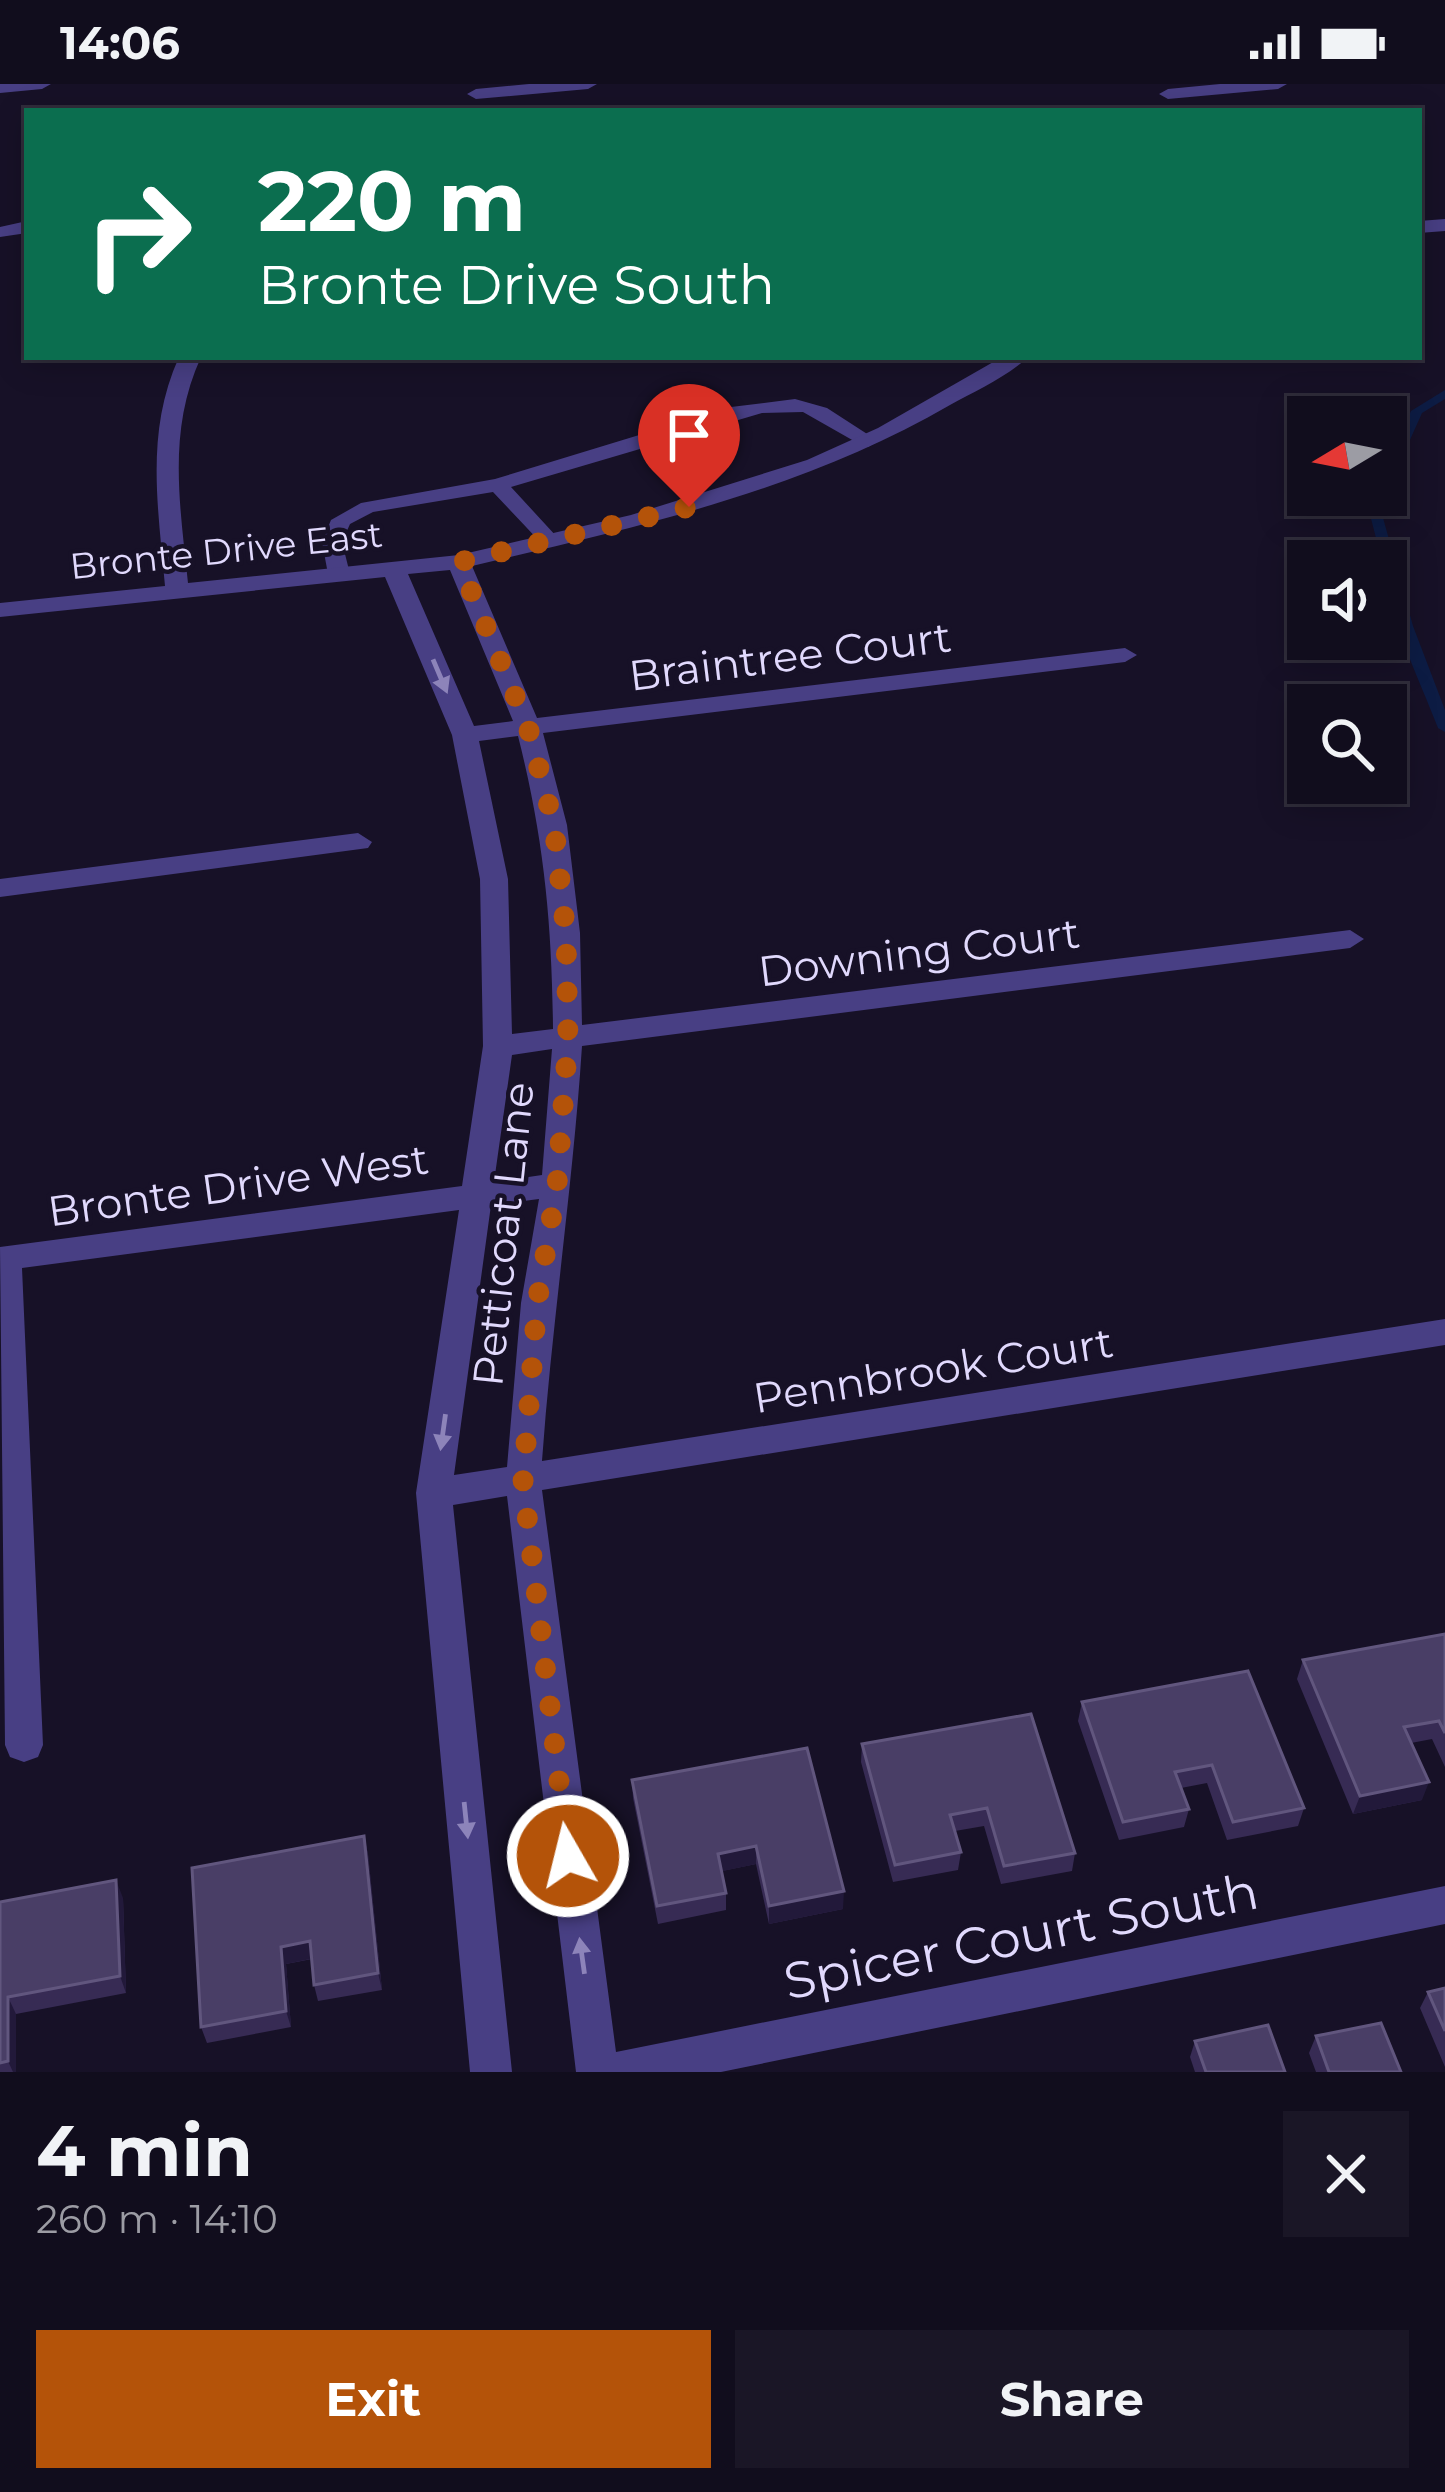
<!DOCTYPE html>
<meta charset="utf-8">
<style>
body{margin:0;font-family:Montserrat,sans-serif;background:#1a1626;color:#f1f3f6;height:100vh;display:flex;flex-direction:column;font-size:45px;white-space:nowrap}
*{box-sizing:border-box;margin:0}
p{font-size:39px;color:#9c9ca4}
.icon{flex:none;width:66px;height:66px;fill:none;stroke:currentColor;stroke-width:2;stroke-linecap:round;stroke-linejoin:round}
.map{position:relative;height:1988px;overflow:hidden}
.side{display:flex;flex-direction:column;background:#110d1d;flex:1}
.side>*{flex:none}
.hud{position:absolute;left:24px;top:24px;width:1398px;height:252px;border-radius:0px;box-shadow:0 6px 30px #0003,0 0 0 3px #302d3b;background:#0b6e4f;color:#fff;overflow:hidden}
.needle{width:78px;rotate:260deg}
.buttons{position:absolute;left:1287px;top:312px;display:grid;gap:24px}
.buttons a{display:grid;place-items:center;width:120px;height:120px;border-radius:0px;background:#110d1d;box-shadow:0 6px 30px #0003,0 0 0 3px #302d3b;font-size:60px}
.pin{position:absolute;display:grid;place-items:center;width:102px;height:102px;color:#fff;margin:-123px -51px;border-radius:50% 50% 50% 0;rotate:-45deg;box-shadow:0 0 12px #0007}
.pin .icon{rotate:45deg}
.me{position:absolute;width:132px;margin:-66px;rotate:352deg;stroke-linejoin:round;filter:drop-shadow(0 0 9px #0008)}
.turn{display:flex;align-items:center;gap:42px;height:252px;padding:0 36px;font-size:54px}
.turn .icon{width:156px;height:156px;stroke-width:2.5}
.turn b{display:block;font-size:84px;line-height:102px}
.round{display:grid;place-items:center;flex:none;width:126px;height:126px;border-radius:0px;background:#1a1626}
.summary{display:flex;align-items:center;justify-content:space-between;height:204px;padding:0 36px}
h1{font-size:72px;font-weight:700;line-height:90px}
.button{display:flex;gap:24px;margin-top:auto;padding:24px 36px}
.button a{flex:1;height:138px;border-radius:0px;background:#b45309;color:#fff;font-size:48px;font-weight:700;line-height:138px;text-align:center}
.button a+a{background:#1a1626;color:#f1f3f6}
.status{display:flex;justify-content:space-between;align-items:center;height:84px;padding:0 60px;background:#110d1d;direction:ltr}
.status svg{height:33px;fill:currentColor}
.map>svg:first-child{display:block}
</style>
<div class="status"><b>14:06</b><svg viewBox="0 0 49 12"><path d="M0 12V9h3v3zM5 12V6h3v6zM10 12V3h3v9zM15 12V0h3v12zM26 1h20v11H26zM47 4h2v5h-2z"/></svg></div>
<div class="map">
<svg width="1445" height="1988" viewBox="0 0 1445 1988">
<rect width="100%" height="100%" fill="#171127"/>
<g fill="none" stroke-linecap="round" stroke-linejoin="round">
<path fill="#0d1c44" fill-rule="evenodd" d="M1445,306V315L1422,329L1392,396L1386,400V382L1411,327Z
M1373,411H1385L1380,423L1413,542L1445,626V648L1438,644C1419,594 1386,530 1386,477H1382L1368,423Z"/>
<path fill="#483f84" fill-rule="evenodd" d="M795,315L827,324L878,357L868,363L861,361L803,328L762,329L511,403L557,453V461H543L493,408L373,428L350,440L342,458L350,490L339,496L328,490L322,458L331,436L361,419L495,395L731,323Z"/>
<path fill="#483f84" fill-rule="evenodd" d="M0,0H51L42,5L0,9Z
M529,0H597L588,5L476,15L467,10L476,5Z
M1220,0H1287L1278,5L1168,15L1159,10L1168,5Z
M1445,135V147L1419,149V137Z
M27,137V149L0,153V143Z
M179,273H201C167,347 180,421 188,499L459,471L631,431L807,376L878,344L1002,273H1028C1007,293 975,307 950,321C802,407 637,443 472,482L537,634L1125,564L1137,571L1125,578L543,649L567,741L580,849L582,941L1350,846L1364,855L1350,864L582,962C573,1101 552,1238 542,1377L1445,1235V1261L542,1406L616,1968L1445,1802V1840L721,1988H576L507,1412L453,1421L512,1988H470L416,1409L459,1126L22,1184L43,1661L38,1673L24,1678L10,1673L5,1661L0,1163L462,1102L483,962L480,795L452,651L385,493L0,533V519L165,502C158,422 145,348 179,273ZM450,486L513,637L474,642L408,490ZM518,652C544,755 552,839 553,945L512,950L508,795L479,657ZM552,965L542,1091L494,1098L512,971ZM539,1115L521,1219L507,1383L454,1391L491,1121Z
M358,749L372,758L368,764L0,813V795Z"/>
</g>
<path fill="#372b54" d="M1445,1550V1683L1432,1655L1411,1659L1422,1716L1353,1730L1297,1595L1303,1576Z
M1082,1618L1304,1724L1298,1742L1227,1756L1207,1699L1181,1704L1189,1725L1184,1743L1119,1756L1078,1637Z
M862,1660L1075,1769L1072,1787L1001,1800L984,1742L955,1747L961,1768L958,1786L893,1798L861,1678Z
M807,1664L843,1825L769,1840L756,1780L722,1787L726,1809V1826L658,1840L633,1714L632,1696Z
M364,1752L368,1770L382,1906L318,1917L314,1901L312,1875L286,1880L291,1943L207,1959L201,1943Z
M123,1814L126,1909L16,1930V1988H0V1818Z
M1445,1904V1983L1420,1924L1428,1908Z
M1316,1952L1401,1988H1316L1309,1969Z
M1195,1957L1285,1988H1195L1190,1973Z"/>
<path fill="#22193a" d="M1429,1698L1422,1716L1353,1730L1360,1712Z
M364,1752L368,1770L382,1906L378,1889Z
M756,1762V1780L718,1788V1770Z
M116,1796L123,1814L126,1909L120,1892Z
M844,1807L843,1825L769,1840V1822Z
M310,1857L315,1874L286,1880L291,1943L286,1927L281,1863Z
M8,1913L16,1930V1988H13L8,1977Z"/>
<path fill="#493e66" stroke="#61567e" stroke-width="3" d="M1445,1550V1649L1439,1637L1404,1643L1429,1698L1360,1712L1303,1576Z
M1248,1587L1304,1724L1233,1738L1212,1681L1175,1688L1189,1725L1123,1738L1082,1618Z
M1031,1630L1075,1769L1004,1782L987,1724L950,1731L961,1768L895,1781L862,1660Z
M807,1664L844,1807L769,1822L756,1762L718,1770L726,1809L657,1822L632,1696Z
M364,1752L378,1889L314,1901L310,1857L281,1863L286,1927L201,1943L192,1784Z
M116,1796L120,1892L8,1913V1977L0,1979V1818Z
M1445,1904V1947L1428,1908Z
M1381,1939L1401,1988H1329L1316,1952Z
M1268,1941L1285,1988H1206L1195,1957Z"/>
<defs><path id="oneway-solid" d="M-6-.8H1V-3.2L6.5 0L1 3.2V.8H-6Z" transform="scale(3)"/></defs>
<g fill="#8d84ba">
<use href="#oneway-solid" transform="translate(440 592) rotate(67)"/>
<use href="#oneway-solid" transform="translate(443 1348) rotate(98)"/>
<use href="#oneway-solid" transform="translate(466 1736) rotate(84)"/>
<use href="#oneway-solid" transform="translate(582 1872) rotate(-98)"/>
</g>
<g fill="none" stroke-linecap="round" stroke-linejoin="round">
<path stroke="#b45309" stroke-width="21" stroke-dasharray="0 37.8" d="M568,1772L523,1398L537,1219L557,1101L568,956L566,850L554,741L528,643L459,478L689,423"/>
</g>
<g text-anchor="middle" stroke-width="9" stroke-linejoin="round" paint-order="stroke">
<g font-size="36" fill="#e1d9fd" stroke="#171127">
<text transform="translate(226 466) rotate(-6)" y="13">Bronte Drive East</text>
</g>
<g font-size="42" fill="#e1d9fd" stroke="#171127">
<text transform="translate(790 572) rotate(-7)" y="15">Braintree Court</text>
<text transform="translate(919 868) rotate(-7)" y="15">Downing Court</text>
<text transform="translate(238 1101) rotate(-8)" y="15">Bronte Drive West</text>
<text transform="translate(503 1150) rotate(-84)" y="15">Petticoat Lane</text>
<text transform="translate(933 1286) rotate(-9)" y="15">Pennbrook Court</text>
</g>
<g font-size="51" fill="#e1d9fd" stroke="#171127">
<text transform="translate(1021 1852) rotate(-11)" y="18">Spicer Court South</text>
</g>
</g>
</svg>
<div class="buttons">
<a><svg class="needle" viewBox="-14 -14 28 28"><path d="M0-13l5 13h-10z" fill="#e53935"/><path d="M0 13l5-13h-10z" fill="#9c9ca4"/></svg></a>
<a><svg class="icon" aria-label="sound" viewBox="0 0 24 24"><path d="M4 9h4l5-4v14l-5-4H4zM17 9q2 3 0 6"/></svg></a>
<a><svg class="icon" aria-label="search" viewBox="0 0 24 24"><circle cx="10" cy="10" r="6"/><path d="M15 15l6 6"/></svg></a>
</div>
<div class="pin" style="left:689px;top:423px;background:#d93025"><svg class="icon" aria-label="arrive" viewBox="0 0 24 24"><path d="M6 21V4h12l-3 4 3 4H6"/></svg></div>
<svg class="me" style="left:568px;top:1772px" viewBox="-20 -20 40 40"><circle r="17" fill="#b45309" stroke="#fff" stroke-width="3"/><path d="M0-11L8 9 0 5-8 9z" fill="#fff"/></svg>
<div class="hud">
<div class="turn"><svg class="icon" aria-label="right" viewBox="0 0 24 24"><path d="M7 20v-9h11M14 6l5 5-5 5"/></svg><div><b>220 m</b>Bronte Drive South</div></div>
</div>
</div>
<section class="side">
<div class="summary"><div><h1>4 min</h1><p>260 m · 14:10</p></div><a class="round"><svg class="icon" aria-label="close" viewBox="0 0 24 24"><path d="M6 6l12 12M18 6L6 18"/></svg></a></div>
<div class="button"><a>Exit</a><a>Share</a></div>
</section>
